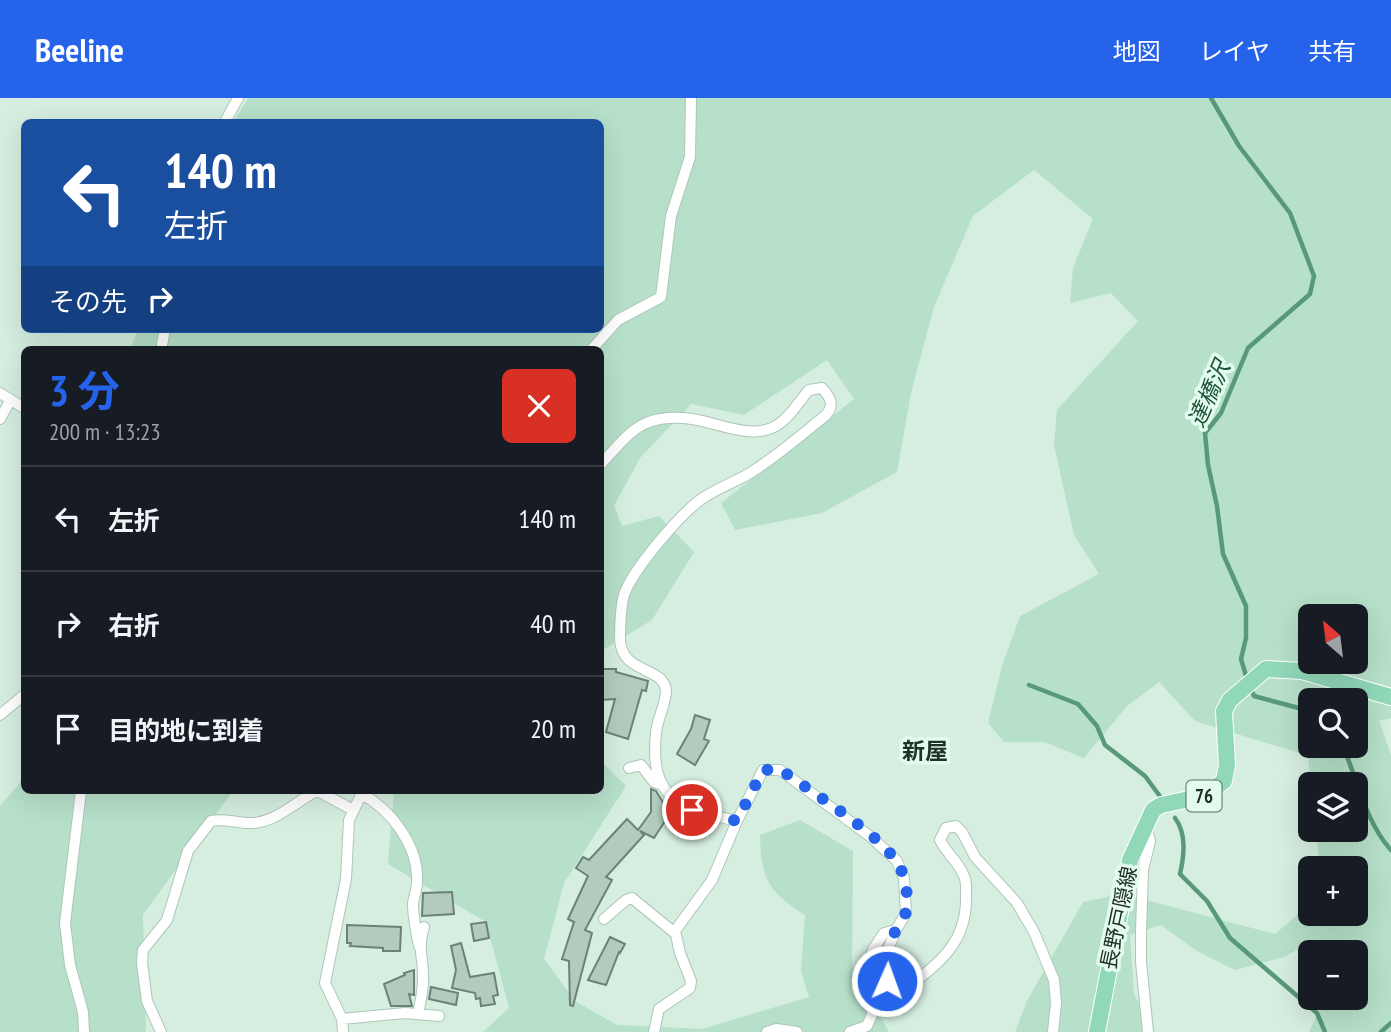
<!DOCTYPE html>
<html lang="ja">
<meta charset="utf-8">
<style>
body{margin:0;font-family:"PT Sans Narrow","Noto Sans JP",sans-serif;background:#20242c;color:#f1f3f6;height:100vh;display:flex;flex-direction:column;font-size:26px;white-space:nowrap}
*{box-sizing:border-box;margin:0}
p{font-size:23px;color:#9ea1a6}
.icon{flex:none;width:38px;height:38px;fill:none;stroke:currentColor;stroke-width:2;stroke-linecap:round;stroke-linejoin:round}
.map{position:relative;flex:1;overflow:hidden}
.sheet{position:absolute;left:21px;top:248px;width:583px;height:448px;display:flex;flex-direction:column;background:#171b24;border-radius:10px;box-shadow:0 7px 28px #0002}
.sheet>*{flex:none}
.hud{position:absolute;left:21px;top:21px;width:583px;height:214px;border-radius:10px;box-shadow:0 7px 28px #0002;background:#1a4fa0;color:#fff;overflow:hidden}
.needle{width:46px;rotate:332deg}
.buttons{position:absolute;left:1298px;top:506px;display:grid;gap:14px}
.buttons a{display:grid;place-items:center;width:70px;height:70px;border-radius:10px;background:#171b24;box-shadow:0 7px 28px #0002;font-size:35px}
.pin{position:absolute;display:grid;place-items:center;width:60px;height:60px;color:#fff;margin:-30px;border:4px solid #fff;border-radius:50%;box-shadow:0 2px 7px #0007}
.me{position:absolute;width:77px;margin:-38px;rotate:2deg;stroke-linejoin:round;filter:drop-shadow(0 0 5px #0008)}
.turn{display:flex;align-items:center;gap:24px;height:147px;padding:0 28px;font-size:32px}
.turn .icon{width:91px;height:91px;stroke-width:2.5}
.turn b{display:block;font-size:49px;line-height:60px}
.then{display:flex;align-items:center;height:66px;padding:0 28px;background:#0003;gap:14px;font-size:26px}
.round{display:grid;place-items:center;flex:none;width:74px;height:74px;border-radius:10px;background:#20242c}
.summary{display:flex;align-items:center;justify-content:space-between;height:119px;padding:0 28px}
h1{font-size:42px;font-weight:700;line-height:52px;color:#2563eb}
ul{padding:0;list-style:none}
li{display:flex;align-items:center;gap:21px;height:105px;padding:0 28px;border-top:2px solid #363941}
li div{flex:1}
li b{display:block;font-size:26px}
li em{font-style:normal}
header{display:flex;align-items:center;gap:42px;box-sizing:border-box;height:98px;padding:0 35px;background:#2563eb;color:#fff}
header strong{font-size:33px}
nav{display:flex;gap:38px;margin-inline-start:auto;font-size:24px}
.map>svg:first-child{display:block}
</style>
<header>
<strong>Beeline</strong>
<nav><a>地図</a><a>レイヤ</a><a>共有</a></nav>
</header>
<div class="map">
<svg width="1391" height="934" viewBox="0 0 1391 934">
<rect width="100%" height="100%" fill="#d5eee0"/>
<path fill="#b6e0c9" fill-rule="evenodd" d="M248,0H1391V620L1379,623L1391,657V934H1309L1325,900H1356V854H1311L1304,848L1284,859L1235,872L1197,853L1161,827L1130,837L1134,896L1155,934H1015L1027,903L1083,804L1123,796L1275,836L1311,805V816H1356V770H1320L1316,732H1356V686H1311L1308,660L1296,654L1195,623L1159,584L1127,608L1084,660L1044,644H1004L988,625L1002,568L1020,518L1099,476L1074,437L1054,347L1057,312L1138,223L1111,195L1070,205L1073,170L1093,121L1034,72L973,118L934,209L911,295L897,374L822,415L735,432L721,405L854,301L827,262L744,317L691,306L640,360L614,408L622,428L659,418L694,454L652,522L601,553L600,558V252H130L138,231H600V24H234ZM1311,518H1356V564H1311ZM1311,602H1356V648H1311Z
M600,662L626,688L564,785L544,861L575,903L617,927L702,931L809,899L801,873L805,817C768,794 761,780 760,737L800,722L853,753L852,868L889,934H483L509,910L486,824L388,766L394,693H600Z
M24,680V693H233L143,817L146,934H0V708Z"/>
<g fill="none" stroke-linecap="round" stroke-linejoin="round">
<path stroke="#589979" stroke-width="4.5" d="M1211,0L1239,48L1290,115L1314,178L1310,196L1248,250L1221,315L1205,335L1208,367L1217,408L1223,456L1246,508V540L1241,561L1247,581
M1029,587L1078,606L1097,628L1105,647L1145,678L1162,701
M1250,589L1254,598L1306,612L1311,617
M1343,648C1357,681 1366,725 1391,752
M1175,720C1187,736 1184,758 1180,776L1207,803L1230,840L1317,915L1325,934
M1381,934L1391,925"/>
</g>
<path fill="#b3cbbe" stroke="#6c8276" stroke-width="2" d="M602,571H616V574L648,583L646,593L642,592L628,641L606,634L615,601L600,602Z
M695,617L710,622L704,641L709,643L695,667L677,656L691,631Z
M651,691L656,693L664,706L665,723L654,740L640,733L644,737L606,779L612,782L585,832L592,835L573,908L570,907L569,863L562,861L574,824L568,821L588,778L576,770L583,759L589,762L627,721L638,732L651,714Z
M452,794L454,816L422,818L423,795Z
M486,824L489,840L474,843L471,826Z
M347,827L401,829L400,853H383V850L350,848L351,845H347Z
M610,839L625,846L620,855L619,854L606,887L588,882Z
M461,845L470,879L494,875L498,897L493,898L495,906L481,908L480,900L476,901L475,895L452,890L456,872L451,848Z
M414,872V897L409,896L412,908H391L384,886L405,877L404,875Z
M431,889L458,895L456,907L429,901Z"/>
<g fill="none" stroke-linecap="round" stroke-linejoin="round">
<defs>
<path id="street" d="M225,24L238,0
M161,252L165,231
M591,252L618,222L661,199L671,118L690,59L691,0
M0,295L24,310
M0,321L10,303
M600,367C614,353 630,330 649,324C662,319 678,319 692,321C721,325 759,347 785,321C794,313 801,301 809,292L822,290C830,299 835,307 826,317C801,337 777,358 750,375C735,384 718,390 703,400C680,416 636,468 625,494C620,507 620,528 620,542C622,577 666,568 666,594C665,608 657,622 656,635C649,703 681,710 737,723L763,672H780L871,739L897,763L904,780L906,815L896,832L883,863L888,883L906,890C940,865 967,844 966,799C966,792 967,784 964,778C958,763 946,755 940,742L946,730L956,728L962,734L975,759L1017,805L1034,834L1054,882L1056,905L1053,934
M0,617L24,597
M629,670L641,667L654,684L663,687
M81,693L65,825L70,867L83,914L84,934
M318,693L353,712
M362,696C391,712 419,748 417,784C417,791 414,798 413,805C413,820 416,834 419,848
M1146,729L1150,743L1143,772L1141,834V864L1148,934
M604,821L626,802L632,800L676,836
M418,916C421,902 424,889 423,875C422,854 418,850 424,829
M342,921L405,915L439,918
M161,934L147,903L142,865L143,852L167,822L188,753L211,723C225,720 236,725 250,725C273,726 296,704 316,693
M343,934L342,921L325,885L346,781L349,722L363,693
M654,934L659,911L690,890L691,883L680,855L675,833L712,782L737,723
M767,934L776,931L797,934
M850,934L867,928L872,917V853L884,835L896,832"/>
<path id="primary" d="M1097,934L1130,762L1153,712L1161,707L1204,698L1224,683L1227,667L1224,613L1230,602L1266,571L1302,573L1391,599"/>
</defs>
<use href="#street" stroke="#aec6b8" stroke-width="12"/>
<use href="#primary" stroke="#fff" stroke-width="18"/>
<use href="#street" stroke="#fff" stroke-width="10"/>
<use href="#primary" stroke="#91d8b9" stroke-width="16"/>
</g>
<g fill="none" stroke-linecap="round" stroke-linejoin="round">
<path stroke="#2563eb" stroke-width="12" stroke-dasharray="0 21.6" d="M692,712L737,723L763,672L780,671C815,697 868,728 895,761C905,774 909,797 906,813C905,820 899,825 896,832C885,852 883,861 887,883"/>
</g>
<g text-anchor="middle" stroke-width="7" stroke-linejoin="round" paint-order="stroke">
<rect fill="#e2fbed" stroke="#5d6c64" stroke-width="2" x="1186.5" y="682.5" width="35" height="31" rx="5"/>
<g font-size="19" font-weight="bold" fill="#242e29">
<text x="1204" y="705">76</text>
</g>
<g font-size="21" fill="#242e29" stroke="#e2fbed">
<text transform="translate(1119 820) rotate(-78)" y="7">長野戸隠線</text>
</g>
<g font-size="23" font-style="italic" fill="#21543c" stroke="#e2fbed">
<text transform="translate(1209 296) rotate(-66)" y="8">達橋沢</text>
</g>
<g font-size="23" font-weight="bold" fill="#1e3228" stroke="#e2fbed">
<text x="925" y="661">新屋</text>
</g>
</g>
</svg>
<div class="buttons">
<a><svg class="needle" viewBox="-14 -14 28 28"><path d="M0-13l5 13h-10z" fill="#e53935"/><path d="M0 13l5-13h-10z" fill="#9ea1a6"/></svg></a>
<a><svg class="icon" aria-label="search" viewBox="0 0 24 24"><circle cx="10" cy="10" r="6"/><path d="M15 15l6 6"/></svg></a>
<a><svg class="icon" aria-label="layers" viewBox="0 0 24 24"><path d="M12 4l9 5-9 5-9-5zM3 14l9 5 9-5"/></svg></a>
<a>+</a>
<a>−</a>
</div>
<div class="pin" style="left:692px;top:712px;background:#d93025"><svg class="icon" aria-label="arrive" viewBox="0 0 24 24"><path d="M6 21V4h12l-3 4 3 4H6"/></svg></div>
<svg class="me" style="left:887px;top:883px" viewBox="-20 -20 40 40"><circle r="17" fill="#2563eb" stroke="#fff" stroke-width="3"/><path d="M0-11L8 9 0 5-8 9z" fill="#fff"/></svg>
<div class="hud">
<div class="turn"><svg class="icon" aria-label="left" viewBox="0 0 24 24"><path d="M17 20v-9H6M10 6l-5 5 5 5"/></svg><div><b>140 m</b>左折</div></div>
<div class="then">その先<svg class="icon" aria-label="right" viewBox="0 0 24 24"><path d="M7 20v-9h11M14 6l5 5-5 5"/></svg></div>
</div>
<section class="sheet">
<div class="summary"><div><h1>3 分</h1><p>200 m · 13:23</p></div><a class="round" style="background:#d93025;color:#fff"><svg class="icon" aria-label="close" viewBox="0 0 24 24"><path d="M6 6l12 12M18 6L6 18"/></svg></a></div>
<ul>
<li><svg class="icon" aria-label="left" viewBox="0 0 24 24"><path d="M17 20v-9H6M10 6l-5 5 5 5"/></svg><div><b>左折</b></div><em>140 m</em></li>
<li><svg class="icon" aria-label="right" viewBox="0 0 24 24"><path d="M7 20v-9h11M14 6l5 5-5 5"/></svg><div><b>右折</b></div><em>40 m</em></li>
<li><svg class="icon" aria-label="arrive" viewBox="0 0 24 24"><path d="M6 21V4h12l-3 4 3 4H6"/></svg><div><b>目的地に到着</b></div><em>20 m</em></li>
</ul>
</section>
</div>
